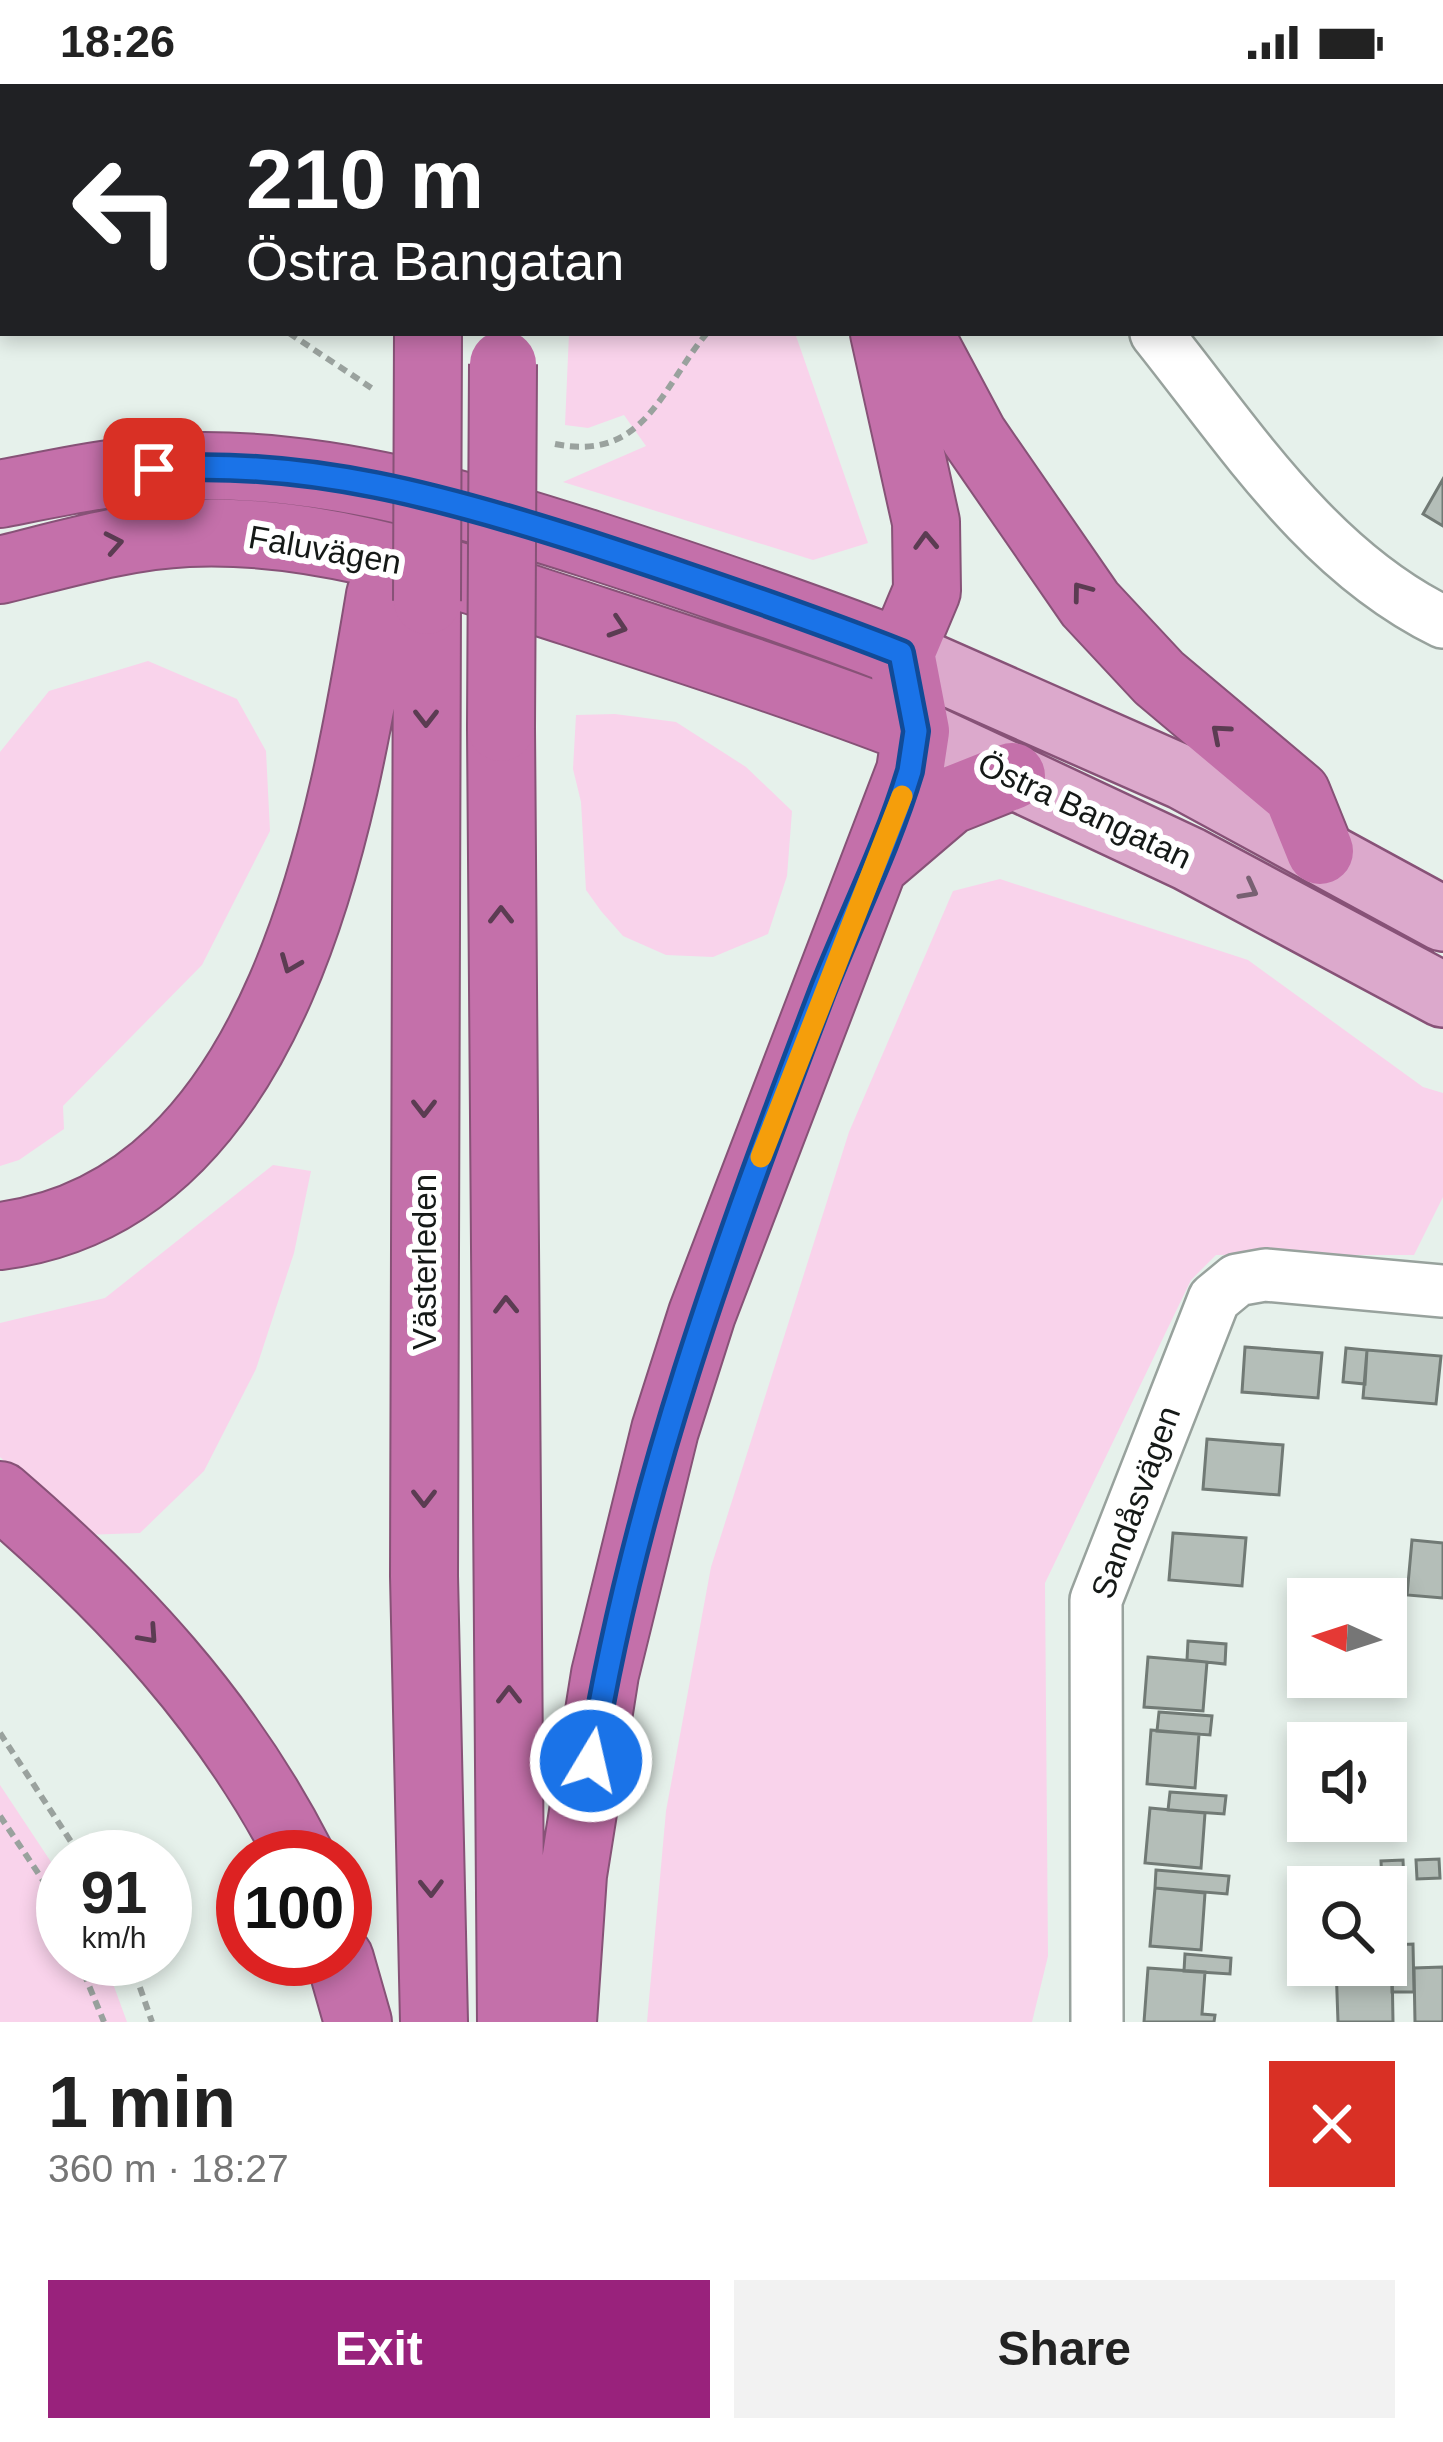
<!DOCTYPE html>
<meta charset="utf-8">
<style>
body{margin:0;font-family:Arial,sans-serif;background:#f2f2f2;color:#222;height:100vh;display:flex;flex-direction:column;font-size:45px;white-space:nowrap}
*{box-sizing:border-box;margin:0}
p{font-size:39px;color:#767676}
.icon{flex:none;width:66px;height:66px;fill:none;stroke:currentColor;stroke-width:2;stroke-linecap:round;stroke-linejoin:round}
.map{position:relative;height:1938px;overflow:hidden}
.sheet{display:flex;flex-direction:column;background:#fff;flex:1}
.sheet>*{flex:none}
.banner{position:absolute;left:0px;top:0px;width:1443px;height:252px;box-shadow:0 6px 18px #0003;background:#202124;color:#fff;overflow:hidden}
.needle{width:78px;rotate:273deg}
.fabs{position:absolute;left:1287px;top:1494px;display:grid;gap:24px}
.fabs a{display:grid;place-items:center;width:120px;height:120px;border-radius:0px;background:#fff;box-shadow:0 6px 18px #0003;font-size:60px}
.speed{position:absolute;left:36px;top:1746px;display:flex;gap:24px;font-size:60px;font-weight:700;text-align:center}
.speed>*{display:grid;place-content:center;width:156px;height:156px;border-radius:50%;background:#fff;box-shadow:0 6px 18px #0003;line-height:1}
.speed small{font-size:30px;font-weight:400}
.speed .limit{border:18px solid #d22;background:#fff;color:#111}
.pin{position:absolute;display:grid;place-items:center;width:102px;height:102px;color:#fff;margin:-51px;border-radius:24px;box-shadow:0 6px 18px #0006}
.me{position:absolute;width:132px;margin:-66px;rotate:9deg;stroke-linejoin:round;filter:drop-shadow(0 0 9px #0008)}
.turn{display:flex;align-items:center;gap:42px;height:252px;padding:0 48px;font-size:54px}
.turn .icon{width:156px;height:156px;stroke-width:2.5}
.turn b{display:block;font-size:84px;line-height:102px}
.round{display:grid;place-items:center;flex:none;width:126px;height:126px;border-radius:0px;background:#f2f2f2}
.head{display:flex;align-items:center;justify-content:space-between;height:204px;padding:0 48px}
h1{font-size:72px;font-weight:700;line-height:90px}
.button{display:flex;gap:24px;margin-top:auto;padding:24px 48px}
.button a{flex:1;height:138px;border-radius:0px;background:#99227c;color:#fff;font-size:48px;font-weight:700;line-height:138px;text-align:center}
.button a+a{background:#f2f2f2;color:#222}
.status{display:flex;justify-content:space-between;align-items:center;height:84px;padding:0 60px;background:#fff;direction:ltr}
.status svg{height:33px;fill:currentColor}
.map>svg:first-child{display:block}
</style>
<div class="status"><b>18:26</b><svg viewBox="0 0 49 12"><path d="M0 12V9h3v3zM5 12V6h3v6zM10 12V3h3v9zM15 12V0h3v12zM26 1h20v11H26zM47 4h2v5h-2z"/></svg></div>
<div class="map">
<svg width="1443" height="1938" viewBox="0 0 1443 1938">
<rect width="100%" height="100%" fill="#e6f1eb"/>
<path fill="#f9d3eb" d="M61,0H365V3H60Z
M569,249H795L868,459L813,476L563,398L646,362L624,331L588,344L565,341Z
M148,577L237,615L266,667L270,747L202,881L63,1022L64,1045L19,1076L0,1082V668L49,607Z
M615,630L676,638L746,683L792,727L787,792L768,850L713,873L666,871L623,852L601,827L586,806L581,718L573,685L576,631Z
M1000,795L1248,876L1423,1003L1443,1009V1113L1414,1171H1216L1191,1196L1045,1499L1048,1872L1032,1938H647L666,1727L711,1483L849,1048L953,807Z
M273,1081L311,1087L294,1169L256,1285L204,1387L140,1449L84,1451L0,1373V1239L105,1214Z
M0,1701L63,1796V1875H104L127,1938H0Z"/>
<path fill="#b4beb8" stroke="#717a75" stroke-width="3" d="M1443,395V442L1423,430Z
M1245,1263L1322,1269L1318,1314L1242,1308Z
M1346,1264L1367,1266L1365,1300L1343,1298Z
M1367,1266L1441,1272L1436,1320L1363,1314Z
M1207,1355L1283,1361L1279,1411L1203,1405Z
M1173,1449L1246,1454L1242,1502L1169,1496Z
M1412,1456L1443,1459V1514L1407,1511Z
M1188,1557L1226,1560L1225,1580L1187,1576Z
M1148,1573L1207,1578L1203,1627L1144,1623Z
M1159,1628L1212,1632L1210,1651L1157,1647Z
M1151,1646L1199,1650L1195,1704L1147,1700Z
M1170,1708L1226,1712L1224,1730L1168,1726Z
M1150,1724L1205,1729L1201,1784L1145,1779Z
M1439,1775L1440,1794L1417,1795L1416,1776Z
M1403,1776L1404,1798H1382L1381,1777Z
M1156,1786L1229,1792L1227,1810L1155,1804Z
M1155,1804L1205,1809L1201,1866L1150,1862Z
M1413,1860L1414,1908H1392L1391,1861Z
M1185,1870L1231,1874L1230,1890L1184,1887Z
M1392,1880L1393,1938H1338L1336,1881Z
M1443,1883V1938H1415L1414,1884Z
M1148,1884L1205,1888L1202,1930L1215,1931L1214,1938H1144Z"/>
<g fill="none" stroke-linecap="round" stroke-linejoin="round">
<defs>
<path id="minor" d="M982,0L984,3
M1118,3L1120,0
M1156,249C1240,354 1318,477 1443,538
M1097,1938L1096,1516L1214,1215L1237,1196L1265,1191L1443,1207"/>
<path id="major" d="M901,569L1184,694L1443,835
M916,647L1189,775L1443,911"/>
<path id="highway" d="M834,0L835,3
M432,3V0
M507,3V0
M919,249L974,352L1090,520L1159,594L1297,710L1320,767
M0,410C66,397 131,383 199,382C335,381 462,419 590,460C695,494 798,529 901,569
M0,486C62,471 124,452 188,449C321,443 446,488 571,528C687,566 802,603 916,647
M427,517L424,1492L434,1938
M501,644L511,1938
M881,775L949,717L1012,692
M0,1152C281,1116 343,735 380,511
M0,1411C123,1517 227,1628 301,1773
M340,1875L358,1938
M563,1938L573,1791L605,1590L665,1346L702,1230L910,687L916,647L901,569L927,507L926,438L884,249"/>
</defs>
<use href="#minor" stroke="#98a29d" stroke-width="56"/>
<use href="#major" stroke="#875277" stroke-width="68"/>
<use href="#highway" stroke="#875277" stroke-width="70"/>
<path stroke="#9aa29e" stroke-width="6" stroke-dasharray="9 6" stroke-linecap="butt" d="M22,3L23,0
M0,140L3,139
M289,249L376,307
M555,360C645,378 661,304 707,249
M0,1649L81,1773
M0,1732L50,1807L63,1839
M78,1875L104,1938
M130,1875L152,1938"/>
<use href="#minor" stroke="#fff" stroke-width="51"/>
<use href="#major" stroke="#dca9cc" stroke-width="63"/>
<use href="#highway" stroke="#c470aa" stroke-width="66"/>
<defs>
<path id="highway-bridge" d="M427,517L428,249
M501,644L503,280"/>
</defs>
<use href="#highway-bridge" stroke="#875277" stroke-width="70" stroke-linecap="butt"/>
<use href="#highway-bridge" stroke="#c470aa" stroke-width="66"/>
</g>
<defs><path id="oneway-chevron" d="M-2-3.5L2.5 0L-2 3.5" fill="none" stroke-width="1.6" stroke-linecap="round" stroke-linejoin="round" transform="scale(3)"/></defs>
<g stroke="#5b3c52">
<use href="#oneway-chevron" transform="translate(926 457) rotate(-92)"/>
<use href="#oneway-chevron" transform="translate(114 459) rotate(-11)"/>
<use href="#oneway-chevron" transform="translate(1081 507) rotate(-127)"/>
<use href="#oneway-chevron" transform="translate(618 543) rotate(18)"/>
<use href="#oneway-chevron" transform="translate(426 634) rotate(90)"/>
<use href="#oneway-chevron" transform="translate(1220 649) rotate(-139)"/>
<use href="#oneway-chevron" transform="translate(501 831) rotate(-90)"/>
<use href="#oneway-chevron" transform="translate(290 880) rotate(112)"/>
<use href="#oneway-chevron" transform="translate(424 1024) rotate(90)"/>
<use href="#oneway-chevron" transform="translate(506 1221) rotate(-91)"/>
<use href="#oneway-chevron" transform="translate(424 1414) rotate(90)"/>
<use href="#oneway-chevron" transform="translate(149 1551) rotate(48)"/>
<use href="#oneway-chevron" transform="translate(509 1611) rotate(-90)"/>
<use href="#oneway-chevron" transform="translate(431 1804) rotate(89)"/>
</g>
<use stroke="#786172" href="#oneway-chevron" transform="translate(1249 806) rotate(28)"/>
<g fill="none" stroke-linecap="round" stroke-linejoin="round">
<defs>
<path id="route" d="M154,385C307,374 448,414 591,460C695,494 799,529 901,569L916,647L910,687C887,763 851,834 822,908C726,1160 634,1410 591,1677"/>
</defs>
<use href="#route" stroke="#114b97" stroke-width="30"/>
<use href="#route" stroke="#1a73e8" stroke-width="21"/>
<path stroke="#f59e0b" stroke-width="21" d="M761,1073L902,712"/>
</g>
<g text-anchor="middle" stroke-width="12" stroke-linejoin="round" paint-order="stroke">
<g font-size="33" fill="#151917" stroke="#fff">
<text transform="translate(325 465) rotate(10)" y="12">Faluvägen</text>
<text transform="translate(1085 726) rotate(25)" y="12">Östra Bangatan</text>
<text transform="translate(424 1178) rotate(-90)" y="12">Västerleden</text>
<text transform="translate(1135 1418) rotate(-70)" y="12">Sandåsvägen</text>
</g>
</g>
</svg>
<div class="fabs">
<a><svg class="needle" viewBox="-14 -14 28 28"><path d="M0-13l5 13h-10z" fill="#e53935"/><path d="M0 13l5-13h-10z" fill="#767676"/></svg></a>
<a><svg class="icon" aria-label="sound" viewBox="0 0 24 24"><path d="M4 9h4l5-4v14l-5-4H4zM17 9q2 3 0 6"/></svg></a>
<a><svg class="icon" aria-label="search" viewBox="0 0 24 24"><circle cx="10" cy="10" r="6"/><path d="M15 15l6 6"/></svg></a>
</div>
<div class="speed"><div>91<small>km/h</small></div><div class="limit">100</div></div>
<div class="pin" style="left:154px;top:385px;background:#d93025"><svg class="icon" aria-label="arrive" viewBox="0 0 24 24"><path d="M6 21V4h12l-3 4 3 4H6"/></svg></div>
<svg class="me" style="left:591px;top:1677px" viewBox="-20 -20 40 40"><circle r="17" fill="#1a73e8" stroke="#fff" stroke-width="3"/><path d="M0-11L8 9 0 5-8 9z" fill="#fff"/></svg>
<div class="banner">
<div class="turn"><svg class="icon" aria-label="left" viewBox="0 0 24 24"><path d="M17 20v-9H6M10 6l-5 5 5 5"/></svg><div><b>210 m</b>Östra Bangatan</div></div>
</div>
</div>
<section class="sheet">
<div class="head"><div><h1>1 min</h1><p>360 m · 18:27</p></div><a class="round" style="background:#d93025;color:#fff"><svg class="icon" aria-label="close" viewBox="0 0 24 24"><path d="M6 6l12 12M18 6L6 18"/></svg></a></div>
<div class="button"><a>Exit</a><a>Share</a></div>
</section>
